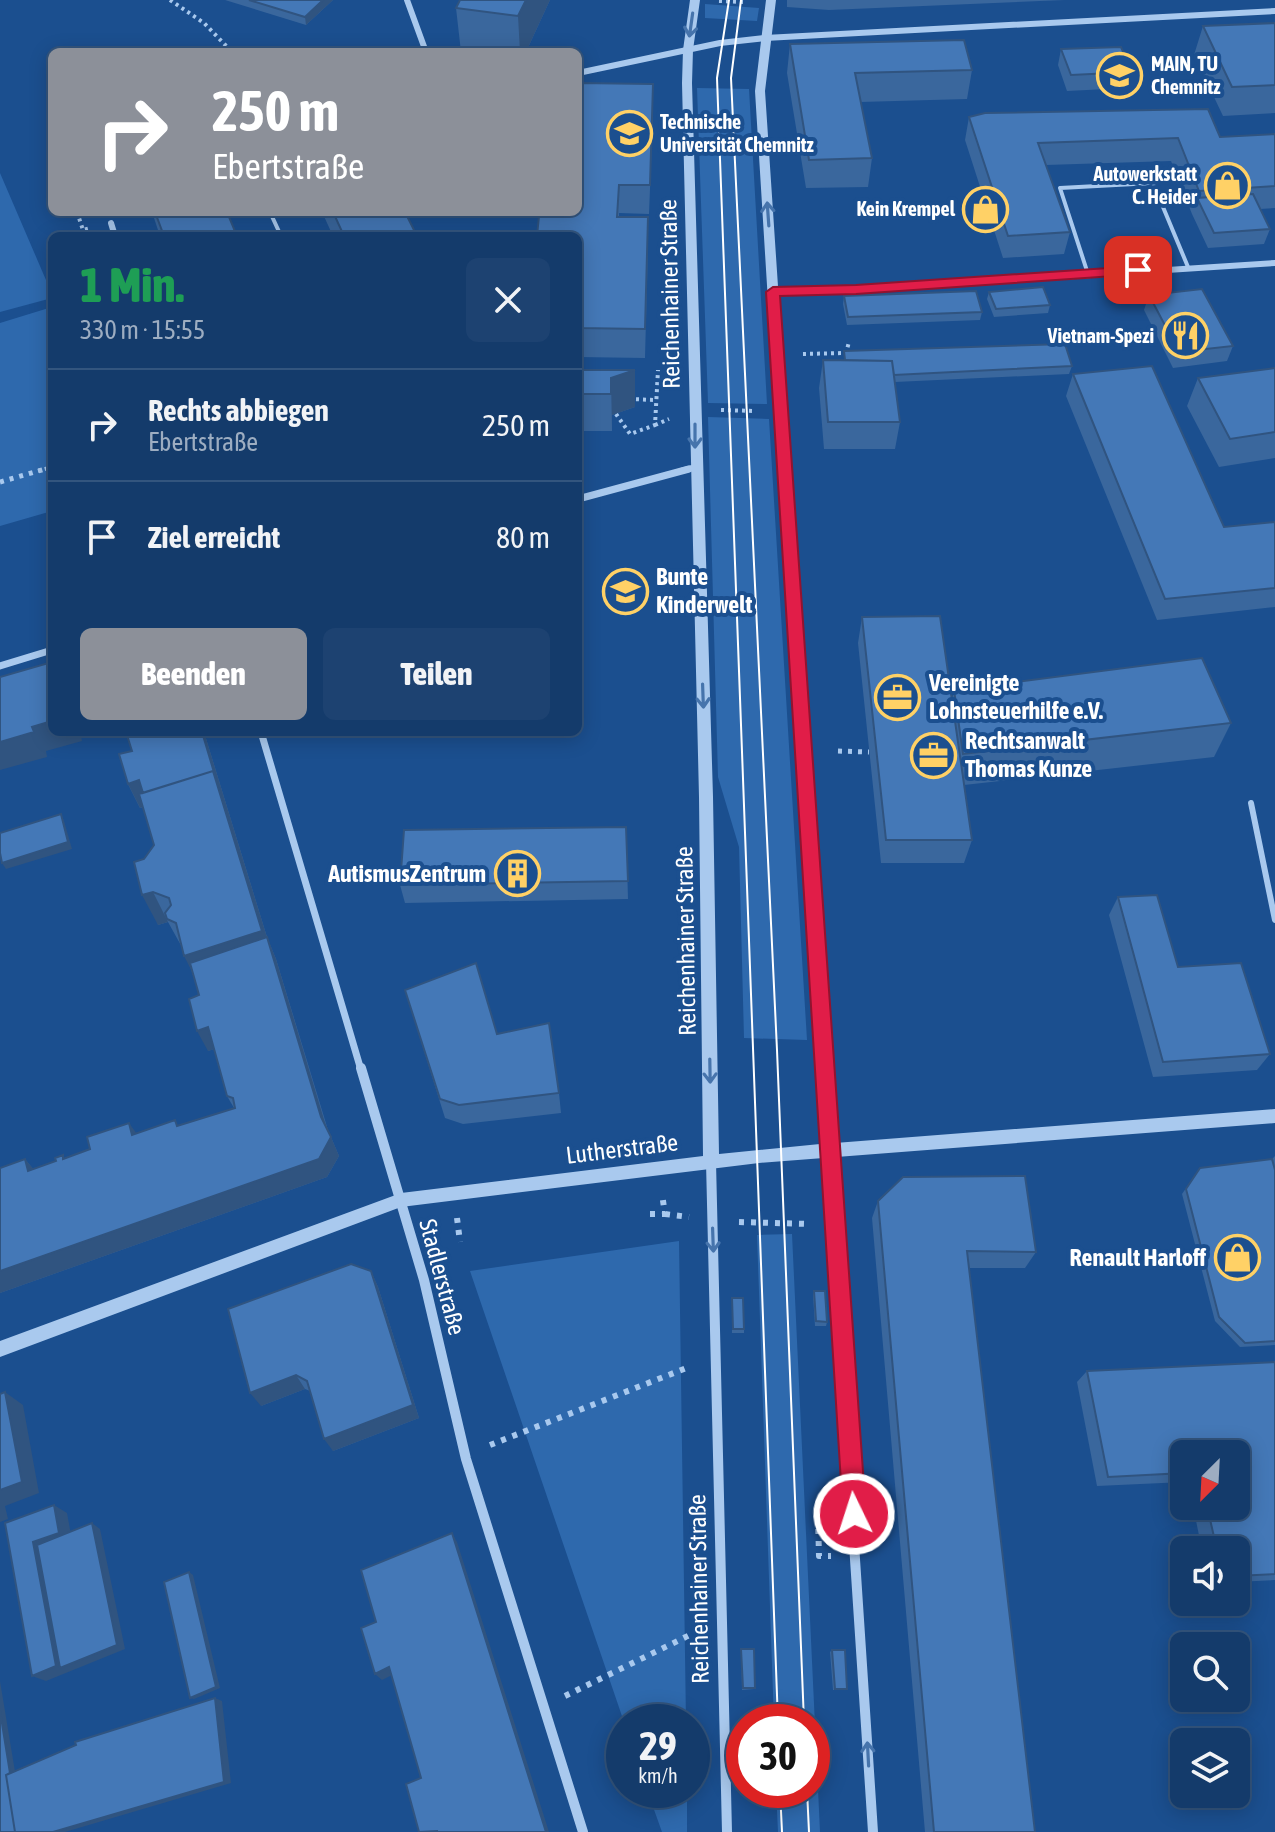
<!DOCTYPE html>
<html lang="de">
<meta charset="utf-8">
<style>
body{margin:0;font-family:"Asap Condensed",sans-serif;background:#1d4271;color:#f1f3f6;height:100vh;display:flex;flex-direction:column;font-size:30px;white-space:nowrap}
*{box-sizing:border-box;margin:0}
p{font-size:26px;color:#9dadc1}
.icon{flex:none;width:44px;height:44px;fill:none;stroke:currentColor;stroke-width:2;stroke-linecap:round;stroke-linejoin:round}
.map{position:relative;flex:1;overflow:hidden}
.drawer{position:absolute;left:48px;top:232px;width:534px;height:504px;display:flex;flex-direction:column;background:#143b6b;border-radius:12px;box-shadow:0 4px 20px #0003,0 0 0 2px #33557e}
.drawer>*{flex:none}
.guide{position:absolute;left:48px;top:48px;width:534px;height:168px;border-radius:12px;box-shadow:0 4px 20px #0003,0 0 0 2px #33557e;background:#8c9099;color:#fff;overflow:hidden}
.needle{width:52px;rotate:204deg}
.controls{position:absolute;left:1170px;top:1440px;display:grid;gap:16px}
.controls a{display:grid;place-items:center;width:80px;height:80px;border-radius:12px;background:#143b6b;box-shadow:0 4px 20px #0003,0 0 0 2px #33557e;font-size:40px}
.speed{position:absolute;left:606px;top:1704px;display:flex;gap:16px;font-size:40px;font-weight:700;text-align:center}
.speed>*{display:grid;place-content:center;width:104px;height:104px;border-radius:50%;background:#143b6b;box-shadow:0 4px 20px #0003,0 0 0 2px #33557e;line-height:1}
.speed small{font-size:20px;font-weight:400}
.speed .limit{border:12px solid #d22;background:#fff;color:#111}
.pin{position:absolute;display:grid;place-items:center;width:68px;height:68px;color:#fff;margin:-34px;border-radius:16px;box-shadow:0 4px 12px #0006}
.me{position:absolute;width:88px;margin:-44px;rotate:356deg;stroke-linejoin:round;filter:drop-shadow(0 0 6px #0008)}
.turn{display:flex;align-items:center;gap:28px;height:168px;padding:0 32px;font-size:36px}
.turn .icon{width:104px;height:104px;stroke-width:2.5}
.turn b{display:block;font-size:56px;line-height:68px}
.round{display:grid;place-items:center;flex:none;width:84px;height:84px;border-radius:12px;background:#1d4271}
.summary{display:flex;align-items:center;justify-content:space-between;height:136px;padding:0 32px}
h1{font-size:48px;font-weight:800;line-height:60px;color:#1e9e55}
.cta{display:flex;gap:16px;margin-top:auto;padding:16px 32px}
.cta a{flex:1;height:92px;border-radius:12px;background:#8c9099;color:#fff;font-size:32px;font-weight:800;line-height:92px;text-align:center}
.cta a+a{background:#1d4271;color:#f1f3f6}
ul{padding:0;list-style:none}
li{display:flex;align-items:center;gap:24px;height:112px;padding:0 32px;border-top:2px solid #33557e}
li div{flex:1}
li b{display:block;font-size:30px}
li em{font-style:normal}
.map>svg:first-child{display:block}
</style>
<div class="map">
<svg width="1275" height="1832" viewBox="0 0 1275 1832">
<rect width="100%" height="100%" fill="#1b4f8f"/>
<path fill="#2e69ad" d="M705,4L759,8L757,21L705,18Z
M697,88L749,89L767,404L708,403Z
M0,173L52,294V298L0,312Z
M52,307V511L0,526V323Z
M708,417L769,419L807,1040L744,1038L739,847L718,777Z
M792,1234L820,1832H778L776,1790H812V1722H774L757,1235Z
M679,1241L686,1722H624L470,1271Z
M647,1790H687V1832H662Z"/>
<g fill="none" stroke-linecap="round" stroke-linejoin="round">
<path stroke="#a9c9ee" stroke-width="4" stroke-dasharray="3 4" stroke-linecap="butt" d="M170,0L204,23L232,52
M719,1L745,2
M77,212L83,230L91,228
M803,354L846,353L849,342
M629,399L656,400
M721,410L755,411
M616,414L630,434L655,425L658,370
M655,425L669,419
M38,471L52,467"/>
<path stroke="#a9c9ee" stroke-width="5" stroke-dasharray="4 6" stroke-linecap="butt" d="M0,482L45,469
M838,751L869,752"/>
<path stroke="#a9c9ee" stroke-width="6" stroke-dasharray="5 7" stroke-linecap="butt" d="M650,1214H665L662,1194
M665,1214L689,1217
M457,1218L460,1242
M739,1222L809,1224
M490,1445L689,1367
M818,1517L819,1556H831
M565,1696L696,1632"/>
<path stroke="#a9c9ee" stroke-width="4" d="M270,212L281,236
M1088,274L1060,188L1153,183L1188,267"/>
<path stroke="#a9c9ee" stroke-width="6" d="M1251,803L1275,920"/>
<path stroke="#a9c9ee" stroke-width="6" d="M407,0L426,52
M578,73L720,43L765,38L1275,11
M111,223L115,236
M773,292L856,290L1275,263
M681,471L696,467"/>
<path stroke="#a9c9ee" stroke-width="7" d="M578,499L689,469
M0,666L52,650
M261,732L361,1070"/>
<path stroke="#a9c9ee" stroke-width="10" d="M361,1068L424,1280L466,1459L583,1832
M828,1150L873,1832
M711,1162L727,1832"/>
<path fill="#a9c9ee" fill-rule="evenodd" d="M690,0H700L693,50L692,83L713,797L719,1154L820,1144L755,91L766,0H776L765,91L835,1143L1275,1109V1123L759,1163L401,1207L0,1357V1341L401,1193L703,1156L699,797L682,83L683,50Z"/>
<path stroke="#fff" stroke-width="2" d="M729,0L717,78L778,1722
M741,0L731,78L777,1050L804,1722
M780,1790L782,1832
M807,1790L809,1832"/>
</g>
<path fill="#3a679d" d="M225,0H333L306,25Z
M550,0L526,52H461L456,8Z
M787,0H1065L829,10L787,7Z
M1275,23V113L1223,116L1194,55L1203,26Z
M790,44L972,70L967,99L860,102L872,158L868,187L806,188L787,73Z
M1061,49L1132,72L1127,88L1067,91L1058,65Z
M653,113L649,214L619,213V217L648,246L645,358L578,357V236L553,216V212H544H578Z
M969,117L1220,137L1275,134V208L1260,209L1270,229L1264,244L1208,248L1192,214L1171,161L1046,165L1070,232L1064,254L1003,258L965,140Z
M152,212H227L237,236H160Z
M322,212H405L417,236H333Z
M989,292L1050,305L1048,313L994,317L987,299Z
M1149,295L1233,346L1227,361L1173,368L1144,310Z
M844,296L982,312L980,320L847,325L843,304Z
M844,351L1072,366L1069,374L895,382L900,422L895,449H824L819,388L823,360H844Z
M1275,368V458L1219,467L1187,406L1198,378Z
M578,370H635V407L612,415V431H578Z
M1073,374L1224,527L1275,522V607L1157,620L1066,396Z
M862,617L952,699L954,690L1231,723L1214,757L964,785L972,840L964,863H881L858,643Z
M126,732H204L267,937L276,959L328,1130L339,1156L327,1177L0,1293V1168L25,1159L33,1169L136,1133L179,1126L234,1108L227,1096L214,1049L208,1051L199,995L192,972L183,949L168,922L158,925L144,859L154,845L143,807L140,808L128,784L132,751Z
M626,827L628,899L405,903L400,885Z
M1118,897L1178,967L1270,1054L1257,1070L1153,1077L1109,915Z
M405,990L497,1034L559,1093L561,1113L463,1124L445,1118Z
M1275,1156V1345L1240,1347L1215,1321L1182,1194L1200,1168L1272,1159Z
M878,1201L1036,1252L1025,1268H968L1035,1832H925L872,1218Z
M371,1271L378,1287L419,1418L333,1451L310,1391L305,1389L261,1406Z
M814,1291L827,1322L826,1326H815L813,1295Z
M732,1298L744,1329V1333H732Z
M1275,1362V1580L1236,1582V1550H1202L1193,1506H1236L1184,1454V1482L1097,1486L1077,1382L1087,1371Z
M741,1649L755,1688L754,1689L742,1690Z
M832,1650L847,1689L846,1690H833L830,1652Z"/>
<path fill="#305480" d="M323,0H333L306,25L305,17Z
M526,0H550L526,52H520L518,16Z
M635,370V407L612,415V431L611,378Z
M52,721V732H92L81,736L82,741L46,751L47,757L0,770V742L32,727Z
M202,732H204L270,947L267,937L276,959L329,1136L199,985L184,956L147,805L140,808L128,784L139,780Z
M61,814L64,821L72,849L6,869L2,863Z
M153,892L168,922L158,925L142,895Z
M208,1027L218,1048L208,1051L197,1031Z
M129,1123L142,1141L132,1135Z
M331,1137L339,1156L327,1177L0,1293V1271Z
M25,1159L40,1177L28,1171Z
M371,1271L378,1287L419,1418L333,1451L324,1439Z
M296,1375L305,1389L261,1406L250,1393Z
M5,1392L23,1405L39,1493L5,1506L8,1519L0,1522V1490Z
M54,1505L67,1513L72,1540L92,1523L100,1529L125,1649L46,1681L32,1676L33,1542Z
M452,1533L457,1542L549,1832H546Z
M189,1572L193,1575L220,1688L194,1699L190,1698Z
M389,1667L396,1673L382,1680L375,1674Z
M0,1681L25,1832H20L0,1711Z
M215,1698L222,1701L231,1783L65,1832H53Z"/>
<path fill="#4478b7" stroke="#305480" stroke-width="2" d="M249,0H323L305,17Z
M460,0H526L518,16L456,8Z
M1275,23V85L1232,87L1203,26Z
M964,40L972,70L855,73L872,158L809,160L790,44Z
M206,47L209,52H184Z
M1121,47L1132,72L1071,75L1061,49Z
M578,83L653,84L650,185H619L617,217H648L645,329L578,328V236H537L539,216H553V212H578Z
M1208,109L1220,137L1275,134V186L1199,191L1178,138L1038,143L1070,232L1008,236L969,117L985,113Z
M1253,194L1270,229L1214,233L1197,198Z
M155,212H227L237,236H164Z
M333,212H405L417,236H344Z
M1043,287L1050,305L996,309L989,292Z
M1202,289L1233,346L1179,352L1149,295Z
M976,291L982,312L848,317L844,296Z
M1065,344L1072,366L894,375L892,361L845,360L844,351Z
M823,360L892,361L900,422H828Z
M1152,366L1224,527L1275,522V588L1165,599L1073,374Z
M1275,368V432L1230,439L1198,378Z
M578,370H635L611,378V394H578Z
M940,616L972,840H886L862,617Z
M1202,658L1231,723L963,754L954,690Z
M52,662V721L32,727L34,732L0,742V677Z
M126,732H202L216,779L213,771L143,793L139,780L128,784L119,754L132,751Z
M213,771L262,931L184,956L176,923L167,919L165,913L171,905L169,898L153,892L142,895L134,862L144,859L154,845L139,794Z
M61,814L68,842L2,863L0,853V833Z
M626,827L628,881L400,885L404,830Z
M1157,895L1178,967L1241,963L1270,1054L1163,1062L1118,897Z
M267,937L321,1117L331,1137L319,1159L0,1271V1168L25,1159L28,1171L56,1161L55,1158L63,1155V1159L90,1149L87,1137L129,1123L132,1135L175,1120L177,1126L235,1108L233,1098L227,1096L208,1027L197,1031L189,999L199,995L190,963Z
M476,963L497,1034L549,1023L559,1093L459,1105L440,1099L405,990Z
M1272,1159L1275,1170V1341L1245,1343L1219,1317L1186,1189L1200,1168Z
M1025,1176L1036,1252L967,1251L1035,1832H934L878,1201L903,1177Z
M351,1264L371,1271L413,1405L324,1439L307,1381L296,1375L250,1393L228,1309Z
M814,1291H825L827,1322L816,1321Z
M732,1298H743L744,1329H733Z
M1275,1362V1574L1236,1576V1550H1217L1207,1506H1236V1454H1184V1473L1108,1477L1087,1371Z
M5,1392L22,1482L0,1490V1394Z
M54,1505L59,1533L33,1542L56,1666L32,1676L5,1523Z
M92,1523L117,1645L60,1668L37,1545Z
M452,1533L546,1832H437V1831L419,1832L406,1784L421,1778L389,1667L375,1674L361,1628L376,1622L361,1570Z
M189,1572L216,1687L190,1698L164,1582Z
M741,1649H754L755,1688H743Z
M832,1650H845L847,1689H835Z
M215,1698L224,1782L53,1832H15L6,1775L76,1745L75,1742Z
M0,1711L10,1773L6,1775L15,1832H0Z"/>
<defs><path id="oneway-shaft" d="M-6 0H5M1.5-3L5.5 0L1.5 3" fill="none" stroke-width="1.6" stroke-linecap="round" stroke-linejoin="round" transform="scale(2)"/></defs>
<g stroke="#4674ac">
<use href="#oneway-shaft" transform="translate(691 25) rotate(98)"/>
<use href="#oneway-shaft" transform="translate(768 214) rotate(-94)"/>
<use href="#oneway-shaft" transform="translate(695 436) rotate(90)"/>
<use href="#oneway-shaft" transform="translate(703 696) rotate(88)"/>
<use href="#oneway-shaft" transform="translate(710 1071) rotate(89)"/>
<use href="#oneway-shaft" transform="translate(713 1240) rotate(88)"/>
<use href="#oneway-shaft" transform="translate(868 1754) rotate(-93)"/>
</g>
<path fill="#e11d48" stroke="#92132f" stroke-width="2" d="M1138,266L1145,270L1143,274L856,294L780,296L866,1514L862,1522L854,1525L847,1522L843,1514L766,292L773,287L856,285Z"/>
<defs>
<symbol id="university-ring" viewBox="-11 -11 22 22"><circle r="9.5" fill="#1b4f8f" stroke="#ffd166" stroke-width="1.5"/><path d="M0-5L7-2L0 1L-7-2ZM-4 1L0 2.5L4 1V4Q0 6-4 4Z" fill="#ffd166"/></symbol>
<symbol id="shop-ring" viewBox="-11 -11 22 22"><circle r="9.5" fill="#1b4f8f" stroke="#ffd166" stroke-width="1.5"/><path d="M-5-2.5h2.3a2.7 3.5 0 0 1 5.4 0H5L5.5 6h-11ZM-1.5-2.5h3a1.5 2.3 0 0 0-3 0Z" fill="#ffd166"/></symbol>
<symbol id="restaurant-ring" viewBox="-11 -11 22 22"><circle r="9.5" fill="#1b4f8f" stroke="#ffd166" stroke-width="1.5"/><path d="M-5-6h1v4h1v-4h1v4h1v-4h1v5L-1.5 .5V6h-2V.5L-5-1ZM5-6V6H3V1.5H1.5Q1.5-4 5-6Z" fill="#ffd166"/></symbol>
<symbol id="school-ring" viewBox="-11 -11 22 22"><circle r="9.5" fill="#1b4f8f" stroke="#ffd166" stroke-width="1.5"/><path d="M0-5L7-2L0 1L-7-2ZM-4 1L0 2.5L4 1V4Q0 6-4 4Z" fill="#ffd166"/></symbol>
<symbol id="office-ring" viewBox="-11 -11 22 22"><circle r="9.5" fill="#1b4f8f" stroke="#ffd166" stroke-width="1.5"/><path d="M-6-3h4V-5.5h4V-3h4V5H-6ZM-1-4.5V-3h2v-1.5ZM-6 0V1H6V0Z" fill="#ffd166"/></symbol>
<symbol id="building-ring" viewBox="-11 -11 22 22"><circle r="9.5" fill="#1b4f8f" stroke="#ffd166" stroke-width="1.5"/><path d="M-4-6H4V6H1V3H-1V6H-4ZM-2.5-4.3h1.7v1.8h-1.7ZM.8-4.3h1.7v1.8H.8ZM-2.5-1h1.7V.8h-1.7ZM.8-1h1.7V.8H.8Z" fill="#ffd166"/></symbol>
</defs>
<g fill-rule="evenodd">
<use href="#university-ring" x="1094" y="50" width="51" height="51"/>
<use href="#university-ring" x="604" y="108" width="51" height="51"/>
<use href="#shop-ring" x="1202" y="160" width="51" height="51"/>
<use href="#shop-ring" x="960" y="184" width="51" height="51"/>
<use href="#restaurant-ring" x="1160" y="310" width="51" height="51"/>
<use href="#school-ring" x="600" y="566" width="51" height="51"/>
<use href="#office-ring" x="872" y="672" width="51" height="51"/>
<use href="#office-ring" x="908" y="730" width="51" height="51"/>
<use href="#building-ring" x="492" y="848" width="51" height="51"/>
<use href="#shop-ring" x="1212" y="1232" width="51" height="51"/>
</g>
<g text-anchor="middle" stroke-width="8" stroke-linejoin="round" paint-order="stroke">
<g font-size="20" font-weight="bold" fill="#fff" stroke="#1b4f8f" text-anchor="end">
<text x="1151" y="71" text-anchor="start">MAIN, TU<tspan x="1151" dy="23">Chemnitz</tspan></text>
<text x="660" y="129" text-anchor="start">Technische<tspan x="660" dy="23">Universität Chemnitz</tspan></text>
<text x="1197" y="181">Autowerkstatt<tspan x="1197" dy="23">C. Heider</tspan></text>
<text x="955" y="216">Kein Krempel</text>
<text x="1154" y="343">Vietnam-Spezi</text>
</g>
<g font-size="24" fill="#fff" stroke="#1b4f8f">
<text transform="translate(670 294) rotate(-91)" y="8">Reichenhainer Straße</text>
<text transform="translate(686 941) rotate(-91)" y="8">Reichenhainer Straße</text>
<text transform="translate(622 1149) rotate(-7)" y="8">Lutherstraße</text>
<text transform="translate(442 1277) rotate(75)" y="8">Stadlerstraße</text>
<text transform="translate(699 1589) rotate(-91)" y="8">Reichenhainer Straße</text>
</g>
<g font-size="24" font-weight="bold" fill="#fff" stroke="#1b4f8f" text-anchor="start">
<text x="656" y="585">Bunte<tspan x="656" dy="28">Kinderwelt</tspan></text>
<text x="929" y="691">Vereinigte<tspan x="929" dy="28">Lohnsteuerhilfe e.V.</tspan></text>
<text x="965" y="749">Rechtsanwalt<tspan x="965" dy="28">Thomas Kunze</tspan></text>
<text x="486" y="882" text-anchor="end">AutismusZentrum</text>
<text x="1206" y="1266" text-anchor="end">Renault Harloff</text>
</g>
</g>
</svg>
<div class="controls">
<a><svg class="needle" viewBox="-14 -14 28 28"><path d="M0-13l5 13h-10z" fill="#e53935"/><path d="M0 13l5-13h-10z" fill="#9dadc1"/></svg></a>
<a><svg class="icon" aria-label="sound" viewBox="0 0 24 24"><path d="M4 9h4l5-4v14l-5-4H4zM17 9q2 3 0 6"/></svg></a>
<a><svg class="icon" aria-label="search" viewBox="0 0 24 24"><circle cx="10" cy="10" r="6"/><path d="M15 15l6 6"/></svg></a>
<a><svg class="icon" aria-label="layers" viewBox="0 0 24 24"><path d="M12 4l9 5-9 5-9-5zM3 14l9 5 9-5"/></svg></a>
</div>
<div class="speed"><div>29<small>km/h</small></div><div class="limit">30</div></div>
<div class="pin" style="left:1138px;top:270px;background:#d93025"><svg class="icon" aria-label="arrive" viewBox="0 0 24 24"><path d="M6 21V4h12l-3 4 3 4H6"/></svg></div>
<svg class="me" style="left:854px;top:1514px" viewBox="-20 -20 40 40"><circle r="17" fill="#e11d48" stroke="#fff" stroke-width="3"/><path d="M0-11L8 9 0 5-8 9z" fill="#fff"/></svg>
<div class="guide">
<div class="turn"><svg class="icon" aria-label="right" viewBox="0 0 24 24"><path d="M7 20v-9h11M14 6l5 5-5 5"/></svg><div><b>250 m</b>Ebertstraße</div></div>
</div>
<section class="drawer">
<div class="summary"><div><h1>1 Min.</h1><p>330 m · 15:55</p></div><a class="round"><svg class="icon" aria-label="close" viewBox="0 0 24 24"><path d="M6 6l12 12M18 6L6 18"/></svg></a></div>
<ul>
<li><svg class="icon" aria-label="right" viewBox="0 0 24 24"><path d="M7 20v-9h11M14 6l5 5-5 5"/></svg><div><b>Rechts abbiegen</b><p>Ebertstraße</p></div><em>250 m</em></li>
<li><svg class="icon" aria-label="arrive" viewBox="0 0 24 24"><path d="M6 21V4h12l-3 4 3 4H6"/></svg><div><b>Ziel erreicht</b></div><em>80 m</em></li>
</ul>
<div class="cta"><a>Beenden</a><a>Teilen</a></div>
</section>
</div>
